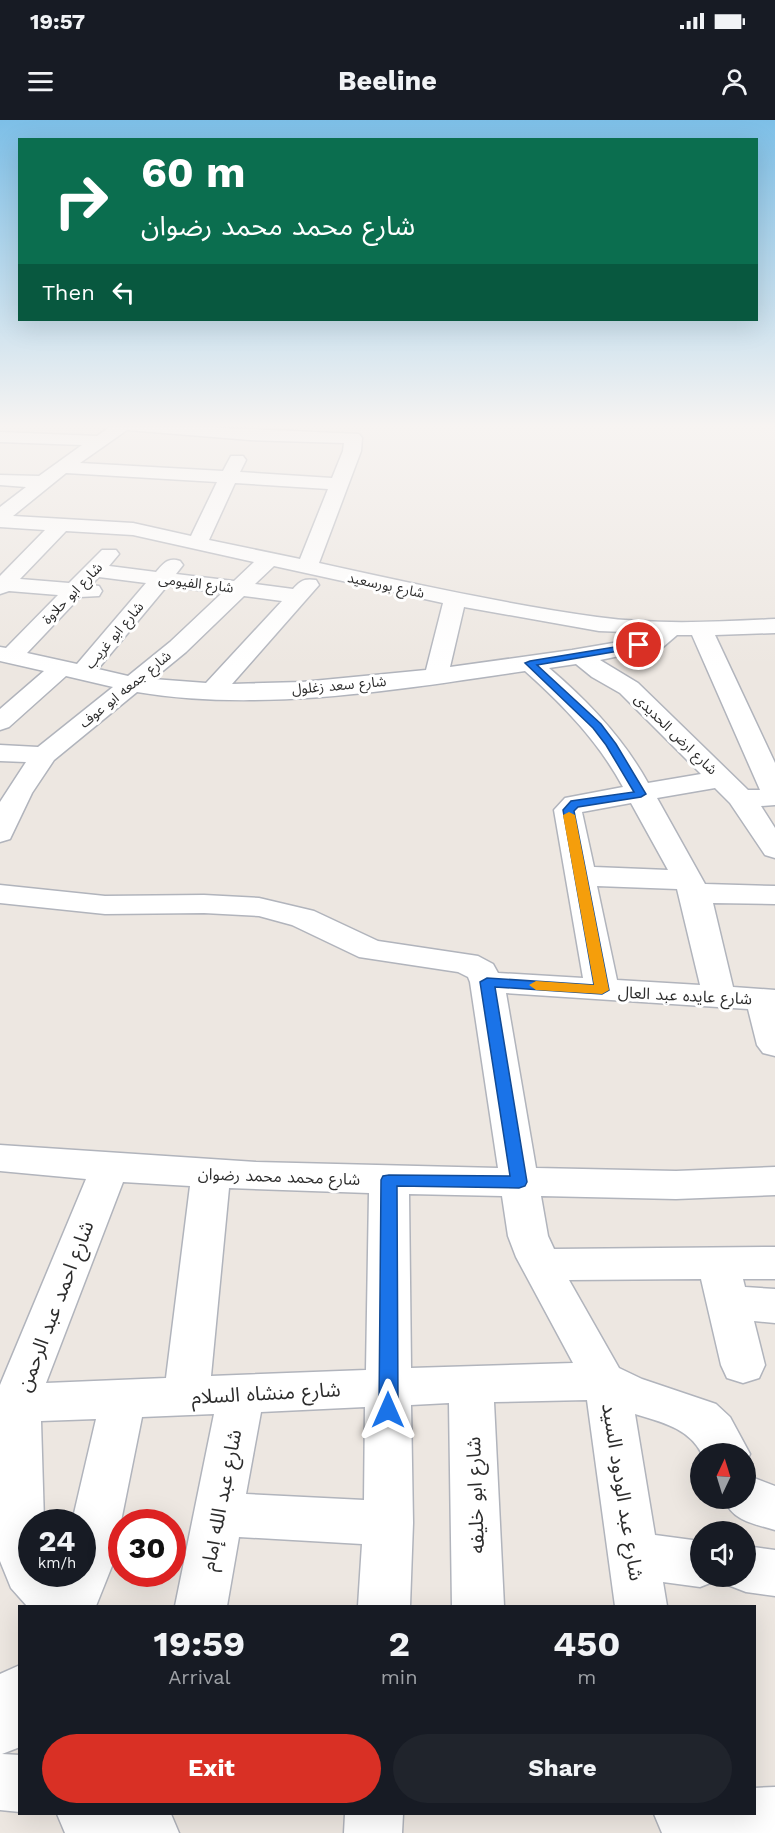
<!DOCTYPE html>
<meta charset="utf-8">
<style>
body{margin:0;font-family:"Work Sans","Noto Sans Arabic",sans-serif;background:#20242c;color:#f1f3f6;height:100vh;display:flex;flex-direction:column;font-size:22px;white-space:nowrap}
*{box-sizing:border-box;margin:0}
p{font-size:20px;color:#9ea1a6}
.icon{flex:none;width:33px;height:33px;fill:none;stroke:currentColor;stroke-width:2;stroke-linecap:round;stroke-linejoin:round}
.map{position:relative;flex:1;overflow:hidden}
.details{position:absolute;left:18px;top:1485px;width:738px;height:210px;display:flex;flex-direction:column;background:#171b24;border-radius:0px;box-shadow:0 6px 24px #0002}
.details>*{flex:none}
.guide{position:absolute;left:18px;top:18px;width:740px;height:183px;border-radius:0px;box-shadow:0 6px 24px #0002;background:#0b6e4f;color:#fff;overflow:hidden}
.needle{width:39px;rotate:4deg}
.buttons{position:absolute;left:690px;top:1323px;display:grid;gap:12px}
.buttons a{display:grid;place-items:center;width:66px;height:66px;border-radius:50%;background:#171b24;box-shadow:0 6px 24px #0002;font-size:30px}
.speed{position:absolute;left:18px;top:1389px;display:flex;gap:12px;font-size:30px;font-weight:700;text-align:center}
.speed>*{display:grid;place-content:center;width:78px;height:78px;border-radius:50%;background:#171b24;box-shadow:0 6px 24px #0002;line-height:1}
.speed small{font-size:15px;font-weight:400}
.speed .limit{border:9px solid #d22;background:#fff;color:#111}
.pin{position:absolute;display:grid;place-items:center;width:51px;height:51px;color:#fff;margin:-26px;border:3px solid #fff;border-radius:50%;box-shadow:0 2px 6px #0007}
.me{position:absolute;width:66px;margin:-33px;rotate:0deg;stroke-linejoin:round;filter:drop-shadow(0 0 4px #0008)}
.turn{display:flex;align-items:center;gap:21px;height:126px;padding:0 24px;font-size:27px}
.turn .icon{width:78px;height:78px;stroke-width:2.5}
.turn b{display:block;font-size:42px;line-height:51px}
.then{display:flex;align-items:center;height:57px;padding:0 24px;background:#0003;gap:12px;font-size:22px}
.eta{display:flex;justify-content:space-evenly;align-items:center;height:102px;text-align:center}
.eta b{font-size:36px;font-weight:700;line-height:42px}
.primary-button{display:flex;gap:12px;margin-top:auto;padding:12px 24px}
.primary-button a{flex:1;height:69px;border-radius:36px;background:#d93025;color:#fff;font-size:24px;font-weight:700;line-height:69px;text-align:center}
.primary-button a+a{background:#20242c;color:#f1f3f6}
.status{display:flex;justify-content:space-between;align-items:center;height:42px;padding:0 30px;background:#171b24;direction:ltr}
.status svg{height:16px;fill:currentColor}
header{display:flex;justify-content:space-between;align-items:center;height:78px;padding:0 24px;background:#171b24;font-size:27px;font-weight:700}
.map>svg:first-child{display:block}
</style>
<div class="status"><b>19:57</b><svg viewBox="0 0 49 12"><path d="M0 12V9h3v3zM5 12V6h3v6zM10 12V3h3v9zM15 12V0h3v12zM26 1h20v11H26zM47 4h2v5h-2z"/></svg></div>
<header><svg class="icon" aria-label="menu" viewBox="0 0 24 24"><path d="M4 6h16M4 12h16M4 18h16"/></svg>Beeline<svg class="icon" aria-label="person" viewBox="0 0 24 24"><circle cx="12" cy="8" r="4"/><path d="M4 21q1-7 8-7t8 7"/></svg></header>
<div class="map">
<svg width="775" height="1713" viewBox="0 0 775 1713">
<rect width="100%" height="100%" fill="#ede7e1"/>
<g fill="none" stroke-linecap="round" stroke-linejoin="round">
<defs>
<path id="minor" d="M110,307H201L359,314L362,318L361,331L319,443C411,463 503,484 597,497C655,505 716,502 775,499V513L715,515L775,643V685L761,686L775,708V738L765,735L730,683L715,668L657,678L705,764L775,766V784L713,783L733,867L775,870V936L763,933L757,925L748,889L506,873L536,1048L676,1051L775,1047V1075L676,1079L541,1076L548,1116L554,1129L775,1127V1159H743L745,1167L775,1169V1203L754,1201L765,1245L759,1258L743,1263L727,1258L721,1245L701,1159L569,1160L619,1248L642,1259L716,1284L730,1297L750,1334L746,1342V1334H702C689,1308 661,1302 635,1294L655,1415L700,1421V1456H720L718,1460L700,1467L663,1462L667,1486H615L587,1280L494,1282L504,1486H452L449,1283L411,1285L413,1403L410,1486H358L362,1424L239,1417L227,1486H175L214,1294L142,1297L112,1446L96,1486H27L11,1468L0,1441V1265L86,1059L0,1051V1025L256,1042L498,1048L470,862L468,857L458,852L359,837L292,805L259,796L204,793L105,794L0,783V765L105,776L204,775L259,778L314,791L378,821L478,836L493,844L498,853L583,858L554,690L565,678L623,667C598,621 564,586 525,551C401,569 262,593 137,572L54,640L32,673L10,719L0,722V682L26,642L0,641V625L38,627L113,567L66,556L9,607L0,610V589L44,551L0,541V527L6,528L58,475L9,471L0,474V456L45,410L0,407V387L26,367L0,365V355L39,356L82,325L0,322V312L97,316ZM127,310L250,320L344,323L343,331L332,358L240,352L246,340L243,336H231L223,351L80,343ZM66,353L217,362L191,416L133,403L13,396ZM235,363L328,369L300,439L209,420ZM66,411L133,415L254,442L234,461L176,454L183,445L180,441C168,437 164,443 156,452L109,446L119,434L116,430H102L69,463L20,459ZM274,446L443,483L426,550L302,562L232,564L319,465L316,460C304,458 300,461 293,469L255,464ZM99,457L146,463L77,544L27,533L80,477L99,476L102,471L99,466L91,465ZM167,466L222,473L170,522L128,556L98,549ZM244,476L282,481L206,563L153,559L186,532ZM464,487L599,511L652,513L648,517L572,530L450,547ZM677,515H692L760,670H748L638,563L600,540L663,527ZM576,544L592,557L620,573L701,654L648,663C623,618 589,582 549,548ZM631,683L668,750L594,747L582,692ZM597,766L677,769L700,865L617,860ZM123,1062L190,1066L166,1258L46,1263ZM229,1068L369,1073L366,1250L211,1256ZM409,1074L502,1076L508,1116L516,1137L573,1243L411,1248ZM365,1287L364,1380L246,1374L261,1292ZM96,1299L72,1402H82V1454H32V1402H44L41,1301Z
M746,1355L775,1366V1410C752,1403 734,1402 723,1378H746Z
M746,1426L775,1430V1476L746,1472L728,1465L724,1456H746Z
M20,1545V1627L2,1634L20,1635V1692L0,1690V1554Z
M775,1667V1713H662L654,1694H754V1668Z
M57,1694H171L179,1713H65Z
M345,1694H403L402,1713H344Z"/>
</defs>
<use href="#minor" stroke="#b1b4bc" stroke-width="3"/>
<use href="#minor" fill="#fff" fill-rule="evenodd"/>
</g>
<linearGradient id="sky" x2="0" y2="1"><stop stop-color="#7dbfe7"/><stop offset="0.56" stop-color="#f7f4f2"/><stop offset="1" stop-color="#f7f4f2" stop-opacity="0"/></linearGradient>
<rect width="775" height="546" fill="url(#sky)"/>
<path fill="#1a73e8" stroke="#114b97" stroke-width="1.5" d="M639,523L643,525L642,527L537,545L601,604L616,624L646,674L641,677L578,687L574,691L609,870L602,874L495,867L527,1062L525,1066L519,1068L397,1066L398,1290L395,1296L388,1298L381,1296L379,1290L381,1060L383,1056L389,1055L510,1056L480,862L487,858L594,865L563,690L571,681L634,672L606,625L593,608L525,543L530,541Z"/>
<path fill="#f59e0b" d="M569,692L575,695L609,870L602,874L536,870L529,865L536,861L594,865L563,695Z"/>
<g text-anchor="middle" stroke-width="6" stroke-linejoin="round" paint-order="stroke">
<g font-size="14" fill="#2d2d2d" stroke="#fff">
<text transform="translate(196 463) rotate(7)" y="5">شارع الفيومى</text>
<text transform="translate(386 465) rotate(12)" y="5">شارع بورسعيد</text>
<text transform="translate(72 473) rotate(-46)" y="5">شارع ابو حلاوة</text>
<text transform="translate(114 515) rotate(-50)" y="5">شارع ابو غريب</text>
<text transform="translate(339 565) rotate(-5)" y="5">شارع سعد زغلول</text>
<text transform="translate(125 569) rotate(-39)" y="5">شارع جمعه ابو عوف</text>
<text transform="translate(676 614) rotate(44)" y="5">شارع ارض الحديدى</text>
</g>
<g font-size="16" fill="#2d2d2d" stroke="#fff">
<text transform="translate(685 875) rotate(3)" y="6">شارع عايده عبد العال</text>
<text transform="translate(279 1056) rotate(2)" y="6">شارع محمد محمد رضوان</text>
</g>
<g font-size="20" fill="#2d2d2d" stroke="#fff">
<text transform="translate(55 1186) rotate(-69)" y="7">شارع احمد عبد الرحمن</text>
<text transform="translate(266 1273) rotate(-3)" y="7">شارع منشاه السلام</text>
<text transform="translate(623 1372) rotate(81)" y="7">شارع عبد الودود السيد</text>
<text transform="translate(475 1375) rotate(-92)" y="7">شارع ابو خليفه</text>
<text transform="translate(221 1380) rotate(-79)" y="7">شارع عبد الله إمام</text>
</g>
</g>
</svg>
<div class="buttons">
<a><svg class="needle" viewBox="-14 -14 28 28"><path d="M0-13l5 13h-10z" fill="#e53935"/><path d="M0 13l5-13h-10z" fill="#9ea1a6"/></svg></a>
<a><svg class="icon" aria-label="sound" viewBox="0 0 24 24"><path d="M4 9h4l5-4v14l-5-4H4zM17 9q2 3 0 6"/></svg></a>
</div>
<div class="speed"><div>24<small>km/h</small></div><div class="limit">30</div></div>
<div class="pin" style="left:639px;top:525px;background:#d93025"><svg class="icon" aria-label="arrive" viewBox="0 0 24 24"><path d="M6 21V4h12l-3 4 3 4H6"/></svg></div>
<svg class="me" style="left:388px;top:1290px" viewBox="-20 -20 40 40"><path d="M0-17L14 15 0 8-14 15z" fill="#1a73e8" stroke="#fff" stroke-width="4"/></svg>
<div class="guide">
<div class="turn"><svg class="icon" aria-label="right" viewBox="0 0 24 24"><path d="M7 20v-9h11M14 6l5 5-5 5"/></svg><div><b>60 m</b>شارع محمد محمد رضوان</div></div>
<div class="then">Then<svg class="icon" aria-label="left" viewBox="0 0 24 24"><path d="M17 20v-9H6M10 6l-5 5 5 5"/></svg></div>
</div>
<section class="details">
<div class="eta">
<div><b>19:59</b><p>Arrival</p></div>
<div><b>2</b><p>min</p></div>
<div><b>450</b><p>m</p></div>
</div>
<div class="primary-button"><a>Exit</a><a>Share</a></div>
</section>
</div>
